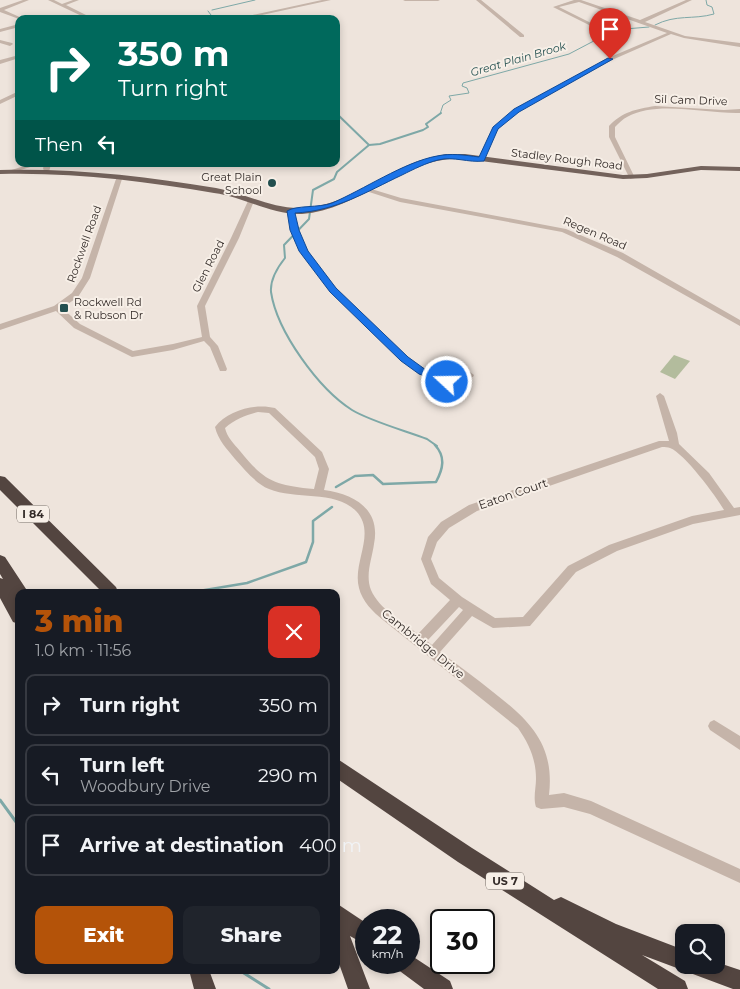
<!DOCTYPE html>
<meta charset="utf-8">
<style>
body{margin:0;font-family:Montserrat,sans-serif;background:#20242c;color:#f1f3f6;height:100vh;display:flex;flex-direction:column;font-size:19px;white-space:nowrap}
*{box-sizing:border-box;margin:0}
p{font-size:16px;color:#9ea1a6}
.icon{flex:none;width:28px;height:28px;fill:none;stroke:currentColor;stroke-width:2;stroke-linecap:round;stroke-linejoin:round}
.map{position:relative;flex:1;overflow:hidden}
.panel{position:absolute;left:15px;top:589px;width:325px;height:385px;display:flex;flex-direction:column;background:#171b24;border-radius:10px;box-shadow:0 2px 8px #0003}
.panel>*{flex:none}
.banner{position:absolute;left:15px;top:15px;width:325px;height:152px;border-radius:10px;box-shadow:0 2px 8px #0003;background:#00695c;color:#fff;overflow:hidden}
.tools{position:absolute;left:675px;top:924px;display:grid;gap:10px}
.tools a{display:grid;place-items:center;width:50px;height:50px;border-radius:10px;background:#171b24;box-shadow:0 2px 8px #0003;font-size:25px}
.speed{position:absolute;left:355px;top:909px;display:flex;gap:10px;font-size:25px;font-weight:700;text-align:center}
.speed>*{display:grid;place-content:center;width:65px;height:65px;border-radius:50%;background:#171b24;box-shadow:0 2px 8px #0003;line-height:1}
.speed small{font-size:12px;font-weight:400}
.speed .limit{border:2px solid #111;border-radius:8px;background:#fff;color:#111}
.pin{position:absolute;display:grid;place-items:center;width:42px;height:42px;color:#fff;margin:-51px -21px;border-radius:50% 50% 50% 0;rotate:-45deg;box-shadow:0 0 5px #0007}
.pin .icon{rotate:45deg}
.me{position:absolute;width:55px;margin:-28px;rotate:291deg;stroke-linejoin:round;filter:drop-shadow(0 0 4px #0008)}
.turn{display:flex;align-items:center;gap:18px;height:105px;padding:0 20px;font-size:22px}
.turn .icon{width:65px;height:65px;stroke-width:2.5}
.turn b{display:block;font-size:35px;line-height:42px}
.then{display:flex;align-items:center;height:48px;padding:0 20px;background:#0003;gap:10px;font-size:19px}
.round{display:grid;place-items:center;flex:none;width:52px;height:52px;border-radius:10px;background:#20242c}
.summary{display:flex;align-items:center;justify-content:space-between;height:85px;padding:0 20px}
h1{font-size:30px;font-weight:800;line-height:38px;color:#b45309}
.action{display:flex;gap:10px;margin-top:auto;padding:10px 20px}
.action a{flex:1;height:58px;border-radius:10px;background:#b45309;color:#fff;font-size:20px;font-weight:800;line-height:58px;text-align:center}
.action a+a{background:#20242c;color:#f1f3f6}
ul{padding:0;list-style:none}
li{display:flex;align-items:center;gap:15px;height:62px;margin:0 10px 8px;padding:0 10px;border:2px solid #363941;border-radius:10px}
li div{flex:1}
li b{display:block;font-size:19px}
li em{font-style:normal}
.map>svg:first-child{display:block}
</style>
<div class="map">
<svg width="740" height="989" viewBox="0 0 740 989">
<rect width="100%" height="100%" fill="#eee4dc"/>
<path fill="#b3bc9d" d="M674,355L690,361L675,379L660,372Z"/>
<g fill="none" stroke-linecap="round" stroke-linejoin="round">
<path stroke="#7ea8a7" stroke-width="1" d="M212,10L255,0
M208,11L214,19
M655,25C676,14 693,20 714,14L712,7L707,5L706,0
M336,113L337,114
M440,114L443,105L451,100L449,96L469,93L467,88L462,86L463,83L569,54L609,33L625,29L649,27"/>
<path stroke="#7ea8a7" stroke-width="2" d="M336,113L369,145L337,172L334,179L313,190L309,219L284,245L285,258C277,268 270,279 271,292C277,332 319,389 352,410C370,421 406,431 427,439L437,446
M369,145L380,144L423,130L428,127L426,124L441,113"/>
<path stroke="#7ea8a7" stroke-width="2.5" d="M336,487L355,476L373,475L383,484L436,482C443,469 446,457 435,445
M193,592L247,583L306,562L313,542V521L332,507"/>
<path stroke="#7ea8a7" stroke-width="3" d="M0,800L19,826
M239,970L269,989"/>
<path fill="#c5b4a9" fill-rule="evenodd" d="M23,0H29L4,10L24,19H19L0,12V8Z
M48,0H54L62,4L73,0H79L66,5L94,19H88Z
M322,0H331L244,19H234Z
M403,0H440L438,1H405Z
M476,0H481L524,35V37H520Z
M574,0H581L640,20L686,0H692L645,22L685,36L740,43V47L684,38L671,34L612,60L519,111L498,129L484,159L479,160L478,159L493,127L515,109L608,58L667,33L579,2L559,7L595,25L593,27L553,7Z
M19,24V27L0,32V29Z
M0,40L12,43L13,44L10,46L0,43Z
M19,55V58L0,64V60Z
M19,91V95L0,104V100Z
M655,106L724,110L740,109V113C706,114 657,100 627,117C623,119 619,123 615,127V137L635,178L630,179L609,137V126C622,112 636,109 655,106Z
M31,164H40L11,173L8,171Z
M45,164H51L49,172L44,171L43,168Z
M119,177L122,179L90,278L78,297L62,308L80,324L133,351L173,344L202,337L197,306L231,238L248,201L253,200L254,201L239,238L205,306L210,337L218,346L227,369L226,371H220L210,347L204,341L173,350L132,357L74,328L56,311L0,330V324L54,306L72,293L82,278L116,179Z
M368,188L401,198L566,229L623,253L740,320V326L617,257L562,232L400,202L366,191L365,190Z
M291,209L294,211L299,231L308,251L336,288L408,357L425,370L447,378L470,372L474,375L473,377L447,384L419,374L402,361L330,292L300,251L291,231L288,211Z
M660,393L664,396L677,433L679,444L709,473L734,508L740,507V515L693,524L617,551L576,572L530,626L493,628L472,616L440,652C458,665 476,678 493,692C529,720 555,744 549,795L564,793L591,801L740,869V883L590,814L564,807L541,809L536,807C533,798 536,788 536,779C536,759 529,744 518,728L383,620C373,612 362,601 359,588C352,562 377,533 356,511C336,490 295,500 269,489C255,483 245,470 235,459C227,449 218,440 215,427C228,410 256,403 275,408L322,452L329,469L324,490C354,494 381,509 374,544C372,559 365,575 371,590C379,609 403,622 418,634L450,600L431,584L421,559L428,537L441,522L469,505L659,441H669L656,396ZM258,412L269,413L315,457L319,469L314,489C275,485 265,482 240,451C234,444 227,437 225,428C235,419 246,415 258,412ZM662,447C665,447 668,447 670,448C684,453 716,496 724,510L692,516L609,545L568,566L523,617L495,618L462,597L439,578L431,559L437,542L449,528L477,511ZM459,607L463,610L432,645L427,641Z
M714,720L740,736V750L710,730L708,726L710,722Z"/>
<path fill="#73625b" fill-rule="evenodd" d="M446,154H465L623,175L647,174L701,166L740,167V171L701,170L647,178L623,179L465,159C405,154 361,210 302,214C272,215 244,197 214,193C144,181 72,172 0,174V170C72,168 145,176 216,188C245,193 272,209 301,208C340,207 372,182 406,166C419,160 432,157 446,154Z"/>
<path fill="#534540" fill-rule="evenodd" d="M0,476L5,477L116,587L118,592H102L0,490Z
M0,555L5,557L28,592H19V598L16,597L19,602V624L13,622L0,598V578L3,579L0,574Z
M336,758L472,848L554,900L561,897L616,924L684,950V965H716V962L740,970V989H733L642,955L685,981L688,989H658L458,862L336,778Z
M336,903L366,923V945L350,936L370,989H348L336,955Z
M409,954L450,981L453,989H424L397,969L394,962H409Z
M189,970H209L216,989H194Z"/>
</g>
<path fill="#1a73e8" stroke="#114b97" d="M608,58L613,59L519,112L498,129L484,161C468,163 454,156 438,160C426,163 414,169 402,175C366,192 336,211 295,213L299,230L308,251L336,288L408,357L426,370L450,379L452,382L447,385L419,374L401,361L330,292L299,251L290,230L287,211C296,205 319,208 332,203C363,190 404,162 437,156C451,153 464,155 479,157L493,127L514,109Z"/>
<g fill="#234f4f" stroke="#f7efe7" stroke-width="2">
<circle cx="272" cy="183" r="5"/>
<rect x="59" y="303" width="10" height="10" rx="2.5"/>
</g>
<g text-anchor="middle" stroke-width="4" stroke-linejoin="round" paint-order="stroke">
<g font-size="11" font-style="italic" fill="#234f4f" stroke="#f7efe7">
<text transform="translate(518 59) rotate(-16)" y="4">Great Plain Brook</text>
</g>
<g font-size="11" fill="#332b28" stroke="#f7efe7">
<text transform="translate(691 100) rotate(2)" y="4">Sil Cam Drive</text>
<text transform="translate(567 159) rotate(7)" y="4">Stadley Rough Road</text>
<text transform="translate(595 233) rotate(23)" y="4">Regen Road</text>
<text transform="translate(84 244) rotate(-70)" y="4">Rockwell Road</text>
<text transform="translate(208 266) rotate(-63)" y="4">Glen Road</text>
</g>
<g font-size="11" fill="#332b28" stroke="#f7efe7" text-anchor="end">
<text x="262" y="181">Great Plain<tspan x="262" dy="13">School</tspan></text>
<text x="74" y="306" text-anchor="start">Rockwell Rd<tspan x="74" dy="13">&amp; Rubson Dr</tspan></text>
</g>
<g fill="#f7efe7" stroke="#6e6661" stroke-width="1">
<rect x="17" y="505.5" width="32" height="17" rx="4"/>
<rect x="486" y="872.5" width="38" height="17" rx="4"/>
</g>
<g font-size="11" font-weight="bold" fill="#332b28">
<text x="33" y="518">I 84</text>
<text x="505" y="885">US 7</text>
</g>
<g font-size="12" fill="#332b28" stroke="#f7efe7">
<text transform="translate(513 494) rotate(-19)" y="4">Eaton Court</text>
<text transform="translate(423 644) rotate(39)" y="4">Cambridge Drive</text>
</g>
</g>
</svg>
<div class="tools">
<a><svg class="icon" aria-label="search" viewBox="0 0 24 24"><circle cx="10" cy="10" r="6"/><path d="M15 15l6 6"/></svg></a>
</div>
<div class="speed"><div>22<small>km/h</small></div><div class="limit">30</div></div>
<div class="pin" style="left:610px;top:59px;background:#d93025"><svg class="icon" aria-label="arrive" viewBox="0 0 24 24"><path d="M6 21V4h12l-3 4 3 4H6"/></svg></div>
<svg class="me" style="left:447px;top:382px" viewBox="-20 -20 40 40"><circle r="17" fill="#1a73e8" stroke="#fff" stroke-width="3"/><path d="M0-11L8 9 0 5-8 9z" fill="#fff"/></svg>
<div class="banner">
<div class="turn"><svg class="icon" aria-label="right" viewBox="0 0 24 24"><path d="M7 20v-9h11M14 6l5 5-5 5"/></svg><div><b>350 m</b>Turn right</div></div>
<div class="then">Then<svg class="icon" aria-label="left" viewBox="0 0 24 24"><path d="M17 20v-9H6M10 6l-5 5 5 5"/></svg></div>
</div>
<section class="panel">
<div class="summary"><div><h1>3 min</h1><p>1.0 km · 11:56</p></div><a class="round" style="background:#d93025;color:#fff"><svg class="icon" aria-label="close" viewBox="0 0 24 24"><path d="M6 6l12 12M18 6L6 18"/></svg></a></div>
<ul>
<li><svg class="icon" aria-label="right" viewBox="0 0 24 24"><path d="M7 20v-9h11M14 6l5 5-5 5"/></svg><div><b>Turn right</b></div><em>350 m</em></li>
<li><svg class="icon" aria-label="left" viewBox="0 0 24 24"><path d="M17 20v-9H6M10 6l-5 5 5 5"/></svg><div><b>Turn left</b><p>Woodbury Drive</p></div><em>290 m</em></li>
<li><svg class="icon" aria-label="arrive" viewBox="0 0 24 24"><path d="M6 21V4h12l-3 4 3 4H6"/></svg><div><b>Arrive at destination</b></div><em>400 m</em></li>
</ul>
<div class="action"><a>Exit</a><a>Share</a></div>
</section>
</div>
